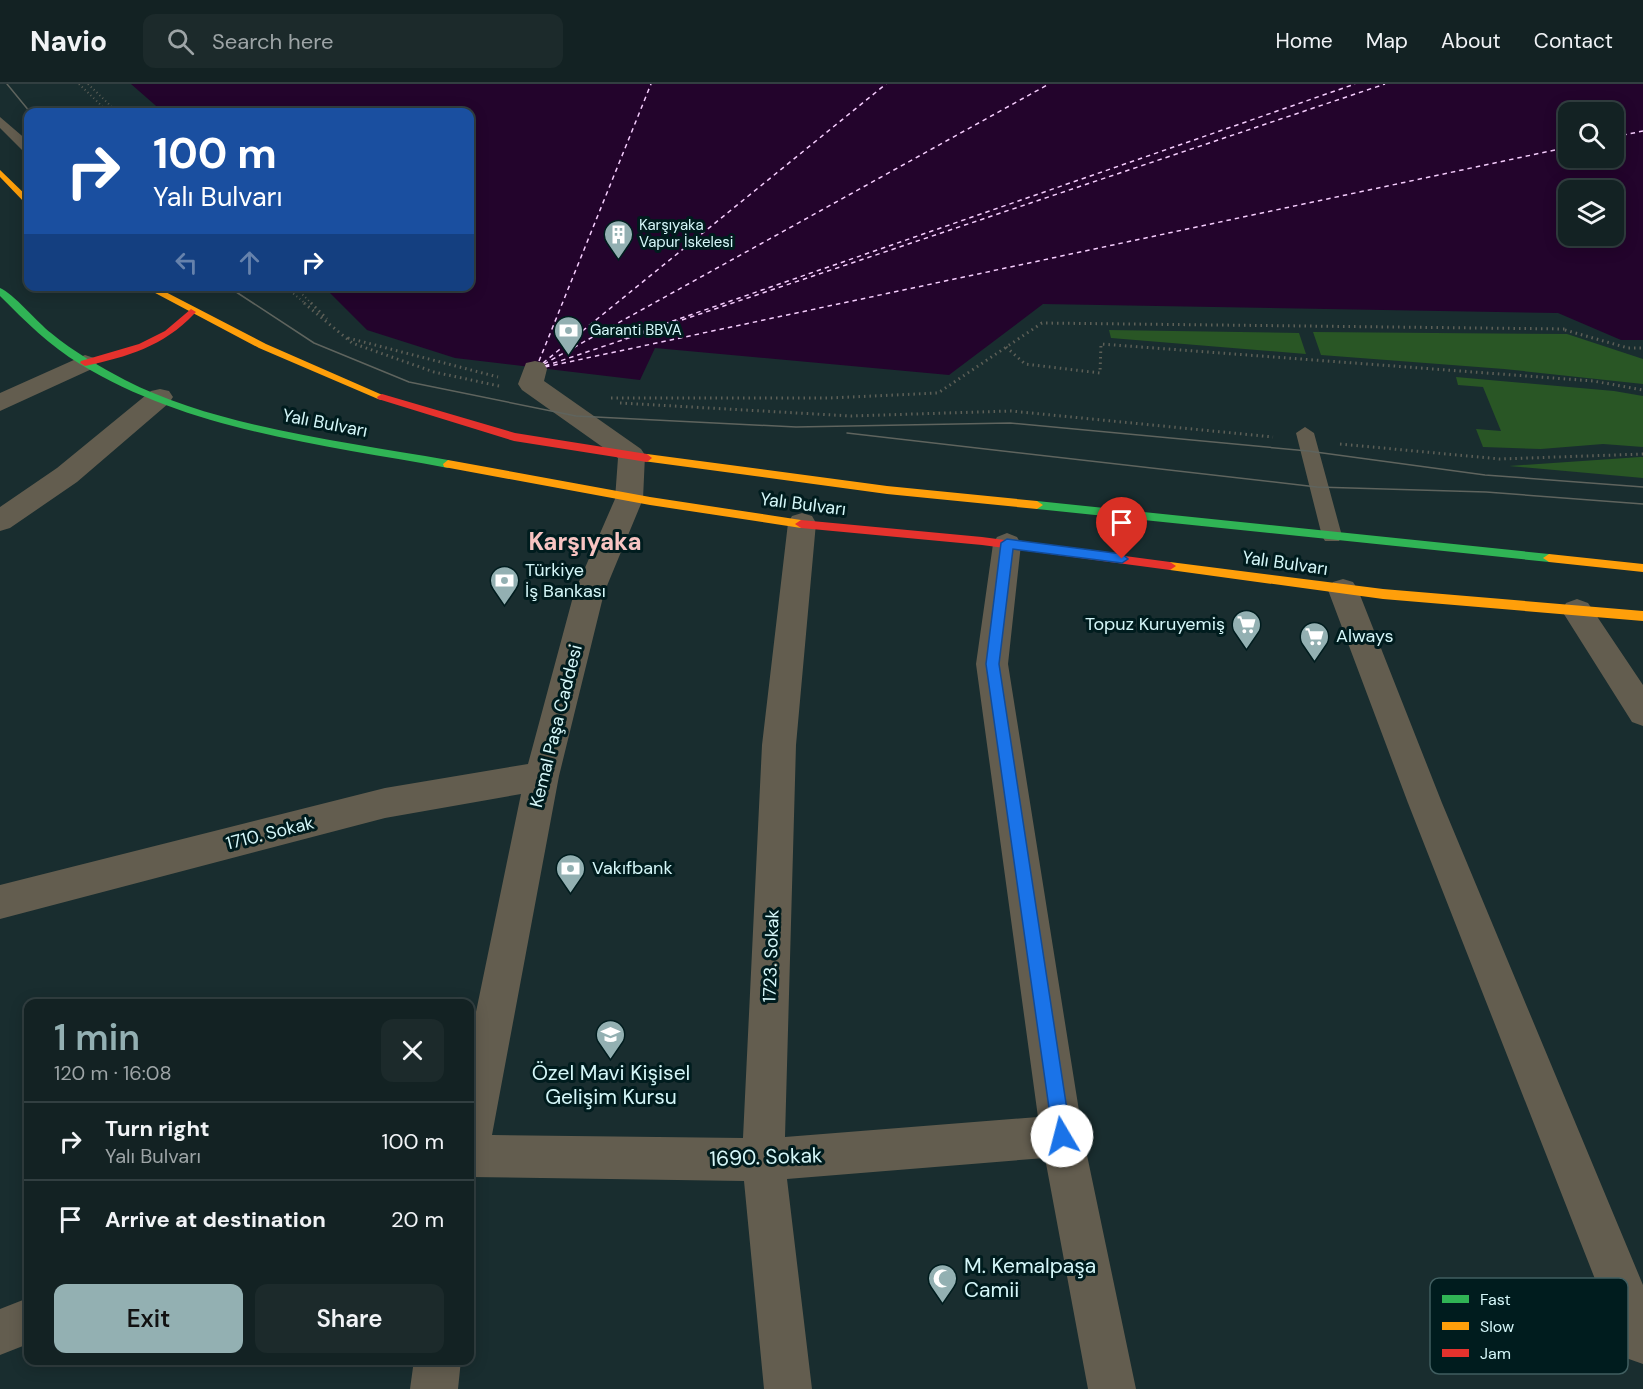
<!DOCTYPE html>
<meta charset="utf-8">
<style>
body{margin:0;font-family:"DM Sans",sans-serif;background:#1c2a2b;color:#f1f3f6;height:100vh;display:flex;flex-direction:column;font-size:22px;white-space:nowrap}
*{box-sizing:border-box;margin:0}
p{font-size:20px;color:#9da4a6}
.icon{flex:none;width:33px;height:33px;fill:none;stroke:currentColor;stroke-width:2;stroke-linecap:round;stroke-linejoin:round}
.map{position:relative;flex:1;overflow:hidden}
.drawer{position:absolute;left:24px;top:915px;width:450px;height:366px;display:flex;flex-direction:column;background:#132223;border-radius:12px;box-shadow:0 3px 15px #0003,0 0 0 2px #323f41}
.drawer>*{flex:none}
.guide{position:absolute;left:24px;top:24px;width:450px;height:183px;border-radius:12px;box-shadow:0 3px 15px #0003,0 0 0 2px #323f41;background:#1a4fa0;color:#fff;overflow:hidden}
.controls{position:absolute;left:1558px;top:18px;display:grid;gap:12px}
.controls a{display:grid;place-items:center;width:66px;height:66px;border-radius:12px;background:#132223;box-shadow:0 3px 15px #0003,0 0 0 2px #323f41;font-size:30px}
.pin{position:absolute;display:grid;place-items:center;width:51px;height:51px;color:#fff;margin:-62px -26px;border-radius:50% 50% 50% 0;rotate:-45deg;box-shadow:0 0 6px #0007}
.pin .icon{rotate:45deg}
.me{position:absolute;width:66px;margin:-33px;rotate:352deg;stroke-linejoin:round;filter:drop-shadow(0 0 4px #0008)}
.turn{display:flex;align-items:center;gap:21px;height:126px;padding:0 30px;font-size:27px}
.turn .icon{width:78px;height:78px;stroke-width:2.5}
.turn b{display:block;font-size:42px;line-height:51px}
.lanes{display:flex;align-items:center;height:57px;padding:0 30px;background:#0003;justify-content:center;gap:30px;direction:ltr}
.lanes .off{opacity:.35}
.round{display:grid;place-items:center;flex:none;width:63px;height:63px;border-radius:12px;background:#1c2a2b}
.head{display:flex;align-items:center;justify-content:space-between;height:102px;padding:0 30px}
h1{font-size:36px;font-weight:600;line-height:45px;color:#93b0b2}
.primary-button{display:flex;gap:12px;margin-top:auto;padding:12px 30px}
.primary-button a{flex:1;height:69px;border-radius:12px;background:#93b0b2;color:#111;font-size:24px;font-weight:600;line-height:69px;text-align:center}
.primary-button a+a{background:#1c2a2b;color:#f1f3f6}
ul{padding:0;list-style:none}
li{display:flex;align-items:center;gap:18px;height:78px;padding:0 30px;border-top:2px solid #323f41}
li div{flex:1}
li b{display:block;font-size:22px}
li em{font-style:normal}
header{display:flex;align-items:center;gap:36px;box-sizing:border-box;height:84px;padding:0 30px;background:#132223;border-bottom:2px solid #323f41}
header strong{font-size:28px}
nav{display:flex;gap:33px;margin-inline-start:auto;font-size:21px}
.search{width:420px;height:54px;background:#1c2a2b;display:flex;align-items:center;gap:15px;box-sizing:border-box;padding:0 21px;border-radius:12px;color:#9da4a6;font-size:22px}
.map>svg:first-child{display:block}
</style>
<header>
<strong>Navio</strong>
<div class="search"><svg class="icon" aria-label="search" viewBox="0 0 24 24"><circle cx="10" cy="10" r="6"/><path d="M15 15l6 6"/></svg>Search here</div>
<nav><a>Home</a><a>Map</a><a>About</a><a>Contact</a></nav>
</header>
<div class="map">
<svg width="1643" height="1305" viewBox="0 0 1643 1305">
<rect width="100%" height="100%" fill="#192d2f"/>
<path fill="#295625" d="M1109,246L1299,249L1306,270L1111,254Z
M1313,248L1567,250L1643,275V300L1504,285L1321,271Z
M1456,293L1614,307L1643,312V363L1603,360L1541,365L1483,363L1476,345L1501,347L1483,303L1458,301Z
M1640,373H1643V394L1509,382Z"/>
<path fill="#23042c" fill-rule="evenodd" d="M131,0H1643V256H1621L1558,229L1043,220L949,291L655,264L640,296L455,274L367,246L324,203L470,202V28H163ZM1569,28H1614V74H1569ZM1569,106H1614V152H1569Z"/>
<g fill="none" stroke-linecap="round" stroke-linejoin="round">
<path stroke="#f5cdfd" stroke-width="1.5" stroke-dasharray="4.5 4" stroke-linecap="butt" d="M1614,53L1643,47
M624,254L1355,0
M539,277L651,0
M543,279L886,0
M544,280L1049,0
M545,282L1385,0
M545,283L1569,63"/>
<path stroke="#5d5f57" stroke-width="2" stroke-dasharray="1 3" stroke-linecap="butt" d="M79,0L108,28
M88,0L117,28
M284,202L306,220
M294,202L312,220"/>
<path stroke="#5d5f57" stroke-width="3" stroke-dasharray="1.5 4" stroke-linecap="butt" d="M304,219L352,259L434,288L499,302
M311,219L327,235
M1565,246L1628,264H1643
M348,254L498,293
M1006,263L1025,280L1100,289L1101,260L1593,297L1643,306
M611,314H829L938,309L1042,239L1567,245
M620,319L851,332L1011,327L1273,353
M1340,360L1500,375L1643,370"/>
<path fill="#635d4f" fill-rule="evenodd" d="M0,33L28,57V68L23,67L0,44Z
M1305,343L1314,349L1342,452L1339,457H1325L1322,452L1296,349Z"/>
<path fill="#635d4f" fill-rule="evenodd" d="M85,271L94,274L97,279L94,284L0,327V309Z
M535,277L544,279L547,285L544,297L641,365L645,371L643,415L604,509L559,692L492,1051L743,1054L762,661L788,439L792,432L802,429L812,432L816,439L796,661L785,1053L1038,1033L976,580L993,460L997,453L1007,449L1017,453L1021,460L1008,580L1083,1052L1136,1305H1088L1045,1074L787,1095L812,1305H764L744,1097L470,1093V957L521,710L385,734L0,835V801L385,704L528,680L574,509L615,415L618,374L522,306L518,300L526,279Z
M160,305L169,307L173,313L169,319L77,398L10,444L0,447V423L57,384L151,307Z
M1343,495L1353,498L1358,506L1442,719L1643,1201V1280L1626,1274L1408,719L1328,506L1333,498Z
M1577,515L1588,519L1643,601V642L1632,638L1562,527L1566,519Z
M28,1214V1260L0,1271V1225Z
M414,1276H461L458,1305H410Z"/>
<path fill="#30b455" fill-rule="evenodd" d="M0,204C13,209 38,239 51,249C74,268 99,282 125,296C216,343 346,358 448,376L453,380L448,384C324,361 190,347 80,280C50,262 25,237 0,212Z
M1037,417L1549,470L1555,474L1549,478L1037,425L1031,421Z"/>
<path fill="#ff9f0a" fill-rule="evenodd" d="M0,86L28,113V119H25L0,93Z
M142,202H154L266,260L387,313L382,316L378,315L259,264Z
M647,370L887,402L1037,417L1043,421L1037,425L887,410L643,377V371Z
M448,376L650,413L801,436L807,440L801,444L650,421L444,383L443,380Z
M1549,470L1643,480V488L1549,478L1543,474Z
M1170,478L1383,505L1643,527V537L1383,515L1170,486L1164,482Z"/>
<path fill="#e5322d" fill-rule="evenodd" d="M191,225L196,228L194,230C164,262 127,273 85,282L80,279L81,277L139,260L165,247Z
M382,310L515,349L647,370L652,374L647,378L514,357L378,315L377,313Z
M801,436L982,453L1170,478L1176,482L1170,486L982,461L801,444L795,440Z"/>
<path stroke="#5f645e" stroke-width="1.5" d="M7,0L30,28
M227,202L314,259L409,298L576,332L796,343L1010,339L1308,367L1485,391L1643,403
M847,349L1317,403L1486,408L1643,420"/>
</g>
<path fill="#1a73e8" stroke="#114b97" stroke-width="1.5" d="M1007,455L1122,470L1128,475L1122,479L1013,465L999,580L1071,1052L1068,1058L1062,1061L1056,1058L1053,1052L986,580L1001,459Z"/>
<defs>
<symbol id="building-pin" viewBox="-11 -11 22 30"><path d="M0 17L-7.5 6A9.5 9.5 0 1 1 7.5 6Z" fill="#93b0b2" stroke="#001c1e"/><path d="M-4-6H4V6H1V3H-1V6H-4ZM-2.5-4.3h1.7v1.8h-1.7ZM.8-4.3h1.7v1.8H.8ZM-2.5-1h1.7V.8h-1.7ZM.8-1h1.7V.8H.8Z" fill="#fff"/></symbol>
<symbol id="bank-pin" viewBox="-11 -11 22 30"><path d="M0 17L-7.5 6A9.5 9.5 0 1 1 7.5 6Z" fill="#93b0b2" stroke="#001c1e"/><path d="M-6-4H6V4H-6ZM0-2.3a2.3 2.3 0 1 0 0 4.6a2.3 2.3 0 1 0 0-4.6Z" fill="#fff"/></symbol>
<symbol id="supermarket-pin" viewBox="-11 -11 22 30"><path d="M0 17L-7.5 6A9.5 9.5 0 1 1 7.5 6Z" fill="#93b0b2" stroke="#001c1e"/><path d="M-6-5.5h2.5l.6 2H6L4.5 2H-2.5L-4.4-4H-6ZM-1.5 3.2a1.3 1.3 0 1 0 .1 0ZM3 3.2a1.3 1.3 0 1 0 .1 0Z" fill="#fff"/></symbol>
<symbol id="school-pin" viewBox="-11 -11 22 30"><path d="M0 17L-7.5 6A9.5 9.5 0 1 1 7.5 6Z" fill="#93b0b2" stroke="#001c1e"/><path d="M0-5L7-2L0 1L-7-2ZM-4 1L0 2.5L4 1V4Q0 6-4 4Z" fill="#fff"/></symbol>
<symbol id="mosque-pin" viewBox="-11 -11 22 30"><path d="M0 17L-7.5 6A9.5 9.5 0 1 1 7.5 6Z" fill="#93b0b2" stroke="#001c1e"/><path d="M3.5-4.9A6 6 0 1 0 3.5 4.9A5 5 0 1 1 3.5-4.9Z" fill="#fff"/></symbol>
</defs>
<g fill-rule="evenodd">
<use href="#building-pin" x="602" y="134" width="33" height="45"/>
<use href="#bank-pin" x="552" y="230" width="33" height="45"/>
<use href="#bank-pin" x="488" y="480" width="33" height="45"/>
<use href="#supermarket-pin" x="1230" y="524" width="33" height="45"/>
<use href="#supermarket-pin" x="1298" y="536" width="33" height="45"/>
<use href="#bank-pin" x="554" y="768" width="33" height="45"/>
<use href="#school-pin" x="594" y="934" width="33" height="45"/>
<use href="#mosque-pin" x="926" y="1178" width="33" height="45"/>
</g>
<g text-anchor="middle" stroke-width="6" stroke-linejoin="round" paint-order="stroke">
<g font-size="15" fill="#d5f7f9" stroke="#001c1e" text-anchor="start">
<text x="639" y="146">Karşıyaka<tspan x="639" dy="17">Vapur İskelesi</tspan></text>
<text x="590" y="251">Garanti BBVA</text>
</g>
<g font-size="18" fill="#d5f7f9" stroke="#001c1e">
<text transform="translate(325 339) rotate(11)" y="6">Yalı Bulvarı</text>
<text transform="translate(803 420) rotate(7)" y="6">Yalı Bulvarı</text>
<text transform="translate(1285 479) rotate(8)" y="6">Yalı Bulvarı</text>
<text transform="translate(556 642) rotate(-76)" y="6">Kemal Paşa Caddesi</text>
<text transform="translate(270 749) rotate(-14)" y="6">1710. Sokak</text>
<text transform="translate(771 872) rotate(-88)" y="6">1723. Sokak</text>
</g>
<g font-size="18" fill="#d5f7f9" stroke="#001c1e" text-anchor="start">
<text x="525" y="492">Türkiye<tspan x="525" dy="21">İş Bankası</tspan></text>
<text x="1225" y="546" text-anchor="end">Topuz Kuruyemiş</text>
<text x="1336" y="558">Always</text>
<text x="592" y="790">Vakıfbank</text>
</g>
<g font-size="21" fill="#d5f7f9" stroke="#001c1e">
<text x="611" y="996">Özel Mavi Kişisel<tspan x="611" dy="24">Gelişim Kursu</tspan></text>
<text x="964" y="1189" text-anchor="start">M. Kemalpaşa<tspan x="964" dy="24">Camii</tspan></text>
</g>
<g font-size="21" fill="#d5f7f9" stroke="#001c1e">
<text transform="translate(766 1073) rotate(-2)" y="7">1690. Sokak</text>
</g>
<g font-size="24" font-weight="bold" fill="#f8c4c2" stroke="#001c1e">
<text x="585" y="466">Karşıyaka</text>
</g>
</g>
<rect x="1430" y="1194" width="198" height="96" rx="9" fill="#001c1e" stroke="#405e60" stroke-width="1.5"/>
<rect x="1442" y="1211" width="27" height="8" fill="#30b455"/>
<rect x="1442" y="1238" width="27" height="8" fill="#ff9f0a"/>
<rect x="1442" y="1265" width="27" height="8" fill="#e5322d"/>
<g font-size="16" fill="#d5f7f9">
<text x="1480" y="1221">Fast</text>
<text x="1480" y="1248">Slow</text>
<text x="1480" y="1275">Jam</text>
</g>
</svg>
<div class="controls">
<a><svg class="icon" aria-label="search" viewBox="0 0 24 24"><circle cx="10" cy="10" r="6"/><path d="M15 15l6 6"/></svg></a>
<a><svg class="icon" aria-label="layers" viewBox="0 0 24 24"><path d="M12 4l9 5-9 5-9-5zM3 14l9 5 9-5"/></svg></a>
</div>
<div class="pin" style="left:1122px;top:475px;background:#d93025"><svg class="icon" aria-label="arrive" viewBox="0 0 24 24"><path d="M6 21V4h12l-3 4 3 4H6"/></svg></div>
<svg class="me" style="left:1062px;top:1052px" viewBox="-20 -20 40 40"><circle r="19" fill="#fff"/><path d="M0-13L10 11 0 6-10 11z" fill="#1a73e8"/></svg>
<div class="guide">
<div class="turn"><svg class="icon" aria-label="right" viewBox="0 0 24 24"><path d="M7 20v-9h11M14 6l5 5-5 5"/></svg><div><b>100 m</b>Yalı Bulvarı</div></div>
<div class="lanes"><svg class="icon off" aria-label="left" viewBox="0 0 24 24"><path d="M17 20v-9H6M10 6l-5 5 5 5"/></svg><svg class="icon off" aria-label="ahead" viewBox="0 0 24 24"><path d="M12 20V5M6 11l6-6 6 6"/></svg><svg class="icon" aria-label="right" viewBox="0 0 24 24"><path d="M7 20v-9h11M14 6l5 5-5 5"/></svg></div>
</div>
<section class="drawer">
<div class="head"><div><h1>1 min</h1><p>120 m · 16:08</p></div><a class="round"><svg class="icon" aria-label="close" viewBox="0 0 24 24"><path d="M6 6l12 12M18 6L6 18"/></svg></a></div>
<ul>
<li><svg class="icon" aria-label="right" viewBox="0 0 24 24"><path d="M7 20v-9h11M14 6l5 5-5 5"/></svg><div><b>Turn right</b><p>Yalı Bulvarı</p></div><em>100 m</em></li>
<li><svg class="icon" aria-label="arrive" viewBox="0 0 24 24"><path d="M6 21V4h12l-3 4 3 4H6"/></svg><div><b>Arrive at destination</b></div><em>20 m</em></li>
</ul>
<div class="primary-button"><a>Exit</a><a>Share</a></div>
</section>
</div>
